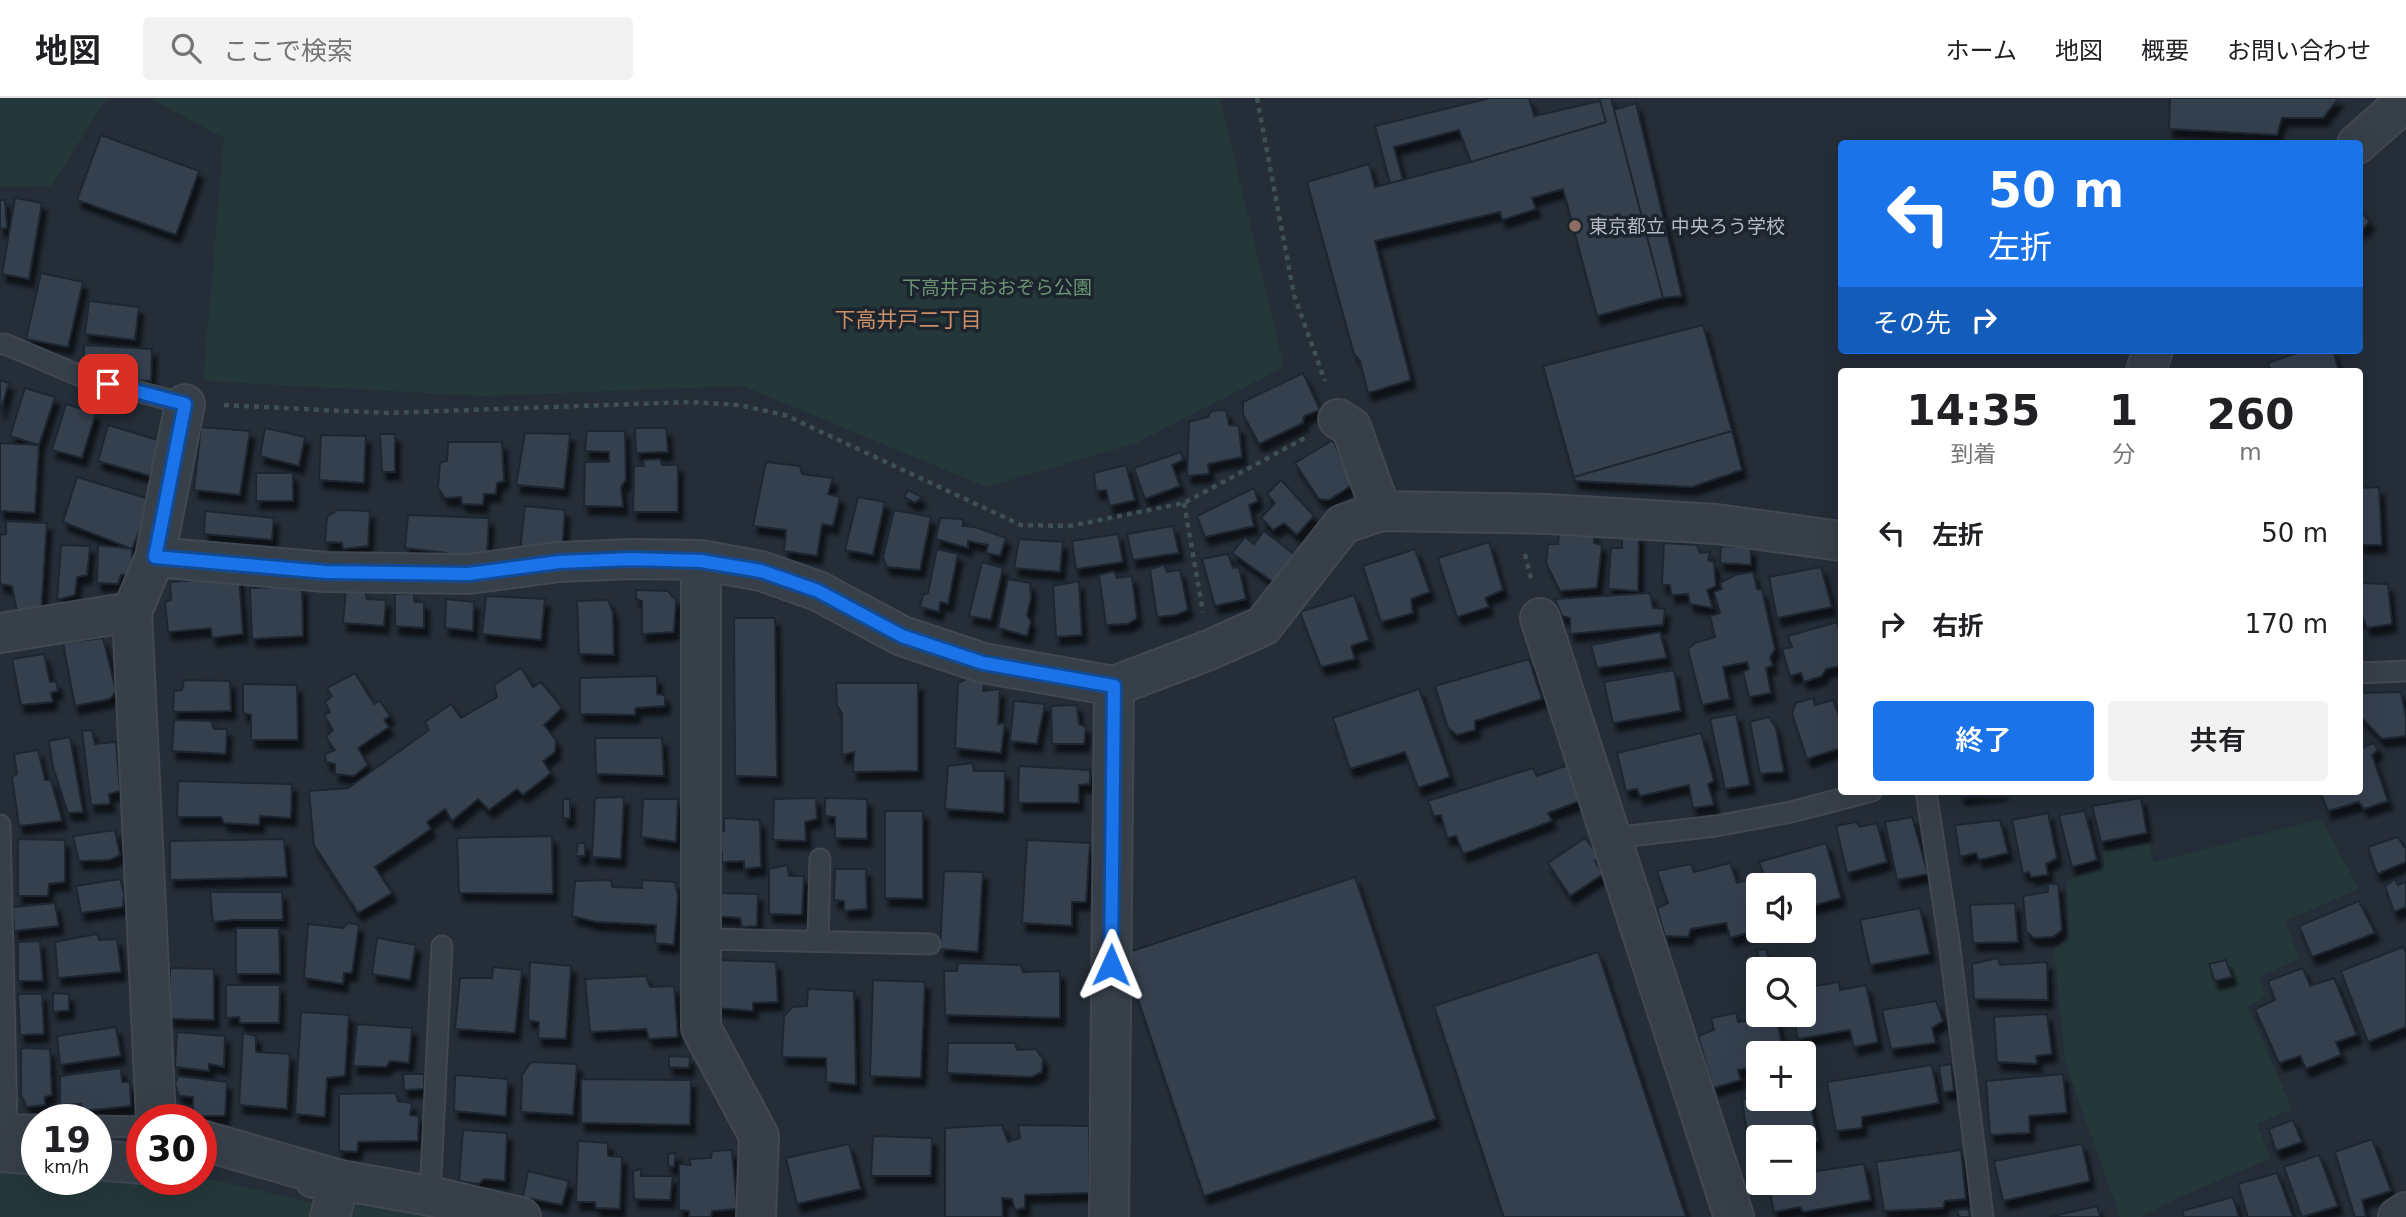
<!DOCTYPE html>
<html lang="ja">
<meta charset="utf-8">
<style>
body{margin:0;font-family:"DejaVu Sans","Noto Sans JP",sans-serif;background:#f2f2f2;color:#202124;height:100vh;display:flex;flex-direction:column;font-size:26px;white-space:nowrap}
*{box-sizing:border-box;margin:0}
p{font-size:23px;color:#757577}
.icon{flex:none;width:38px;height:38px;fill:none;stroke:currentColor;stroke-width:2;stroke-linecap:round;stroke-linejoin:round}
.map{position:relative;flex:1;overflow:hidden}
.details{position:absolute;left:1838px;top:270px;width:525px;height:427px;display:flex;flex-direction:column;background:#fff;border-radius:7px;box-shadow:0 7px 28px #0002}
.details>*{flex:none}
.top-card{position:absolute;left:1838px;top:42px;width:525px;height:214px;border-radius:7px;box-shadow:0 7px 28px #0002;background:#1a73e8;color:#fff;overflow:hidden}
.buttons{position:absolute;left:1746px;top:775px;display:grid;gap:14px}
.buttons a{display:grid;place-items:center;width:70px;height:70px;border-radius:7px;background:#fff;box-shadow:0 7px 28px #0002;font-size:35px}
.speed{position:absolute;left:21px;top:1006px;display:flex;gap:14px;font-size:35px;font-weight:700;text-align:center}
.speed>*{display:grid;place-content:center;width:91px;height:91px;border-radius:50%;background:#fff;box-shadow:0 7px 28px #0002;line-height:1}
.speed small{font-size:18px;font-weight:400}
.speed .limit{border:10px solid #d22;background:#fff;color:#111}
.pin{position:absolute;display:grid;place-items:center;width:60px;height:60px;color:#fff;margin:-30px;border-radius:14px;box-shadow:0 4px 10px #0006}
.me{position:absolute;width:77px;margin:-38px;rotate:1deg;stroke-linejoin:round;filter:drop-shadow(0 0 5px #0008)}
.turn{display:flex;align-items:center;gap:24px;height:147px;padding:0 35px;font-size:32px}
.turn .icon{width:91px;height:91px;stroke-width:2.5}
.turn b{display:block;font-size:49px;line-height:60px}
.then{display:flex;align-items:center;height:66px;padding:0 35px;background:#0003;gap:14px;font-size:26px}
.eta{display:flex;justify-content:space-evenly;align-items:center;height:119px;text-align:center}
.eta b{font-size:42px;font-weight:600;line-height:49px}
.primary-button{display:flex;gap:14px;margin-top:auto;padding:14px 35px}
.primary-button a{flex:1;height:80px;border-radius:7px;background:#1a73e8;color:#fff;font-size:28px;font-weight:600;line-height:80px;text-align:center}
.primary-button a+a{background:#f2f2f2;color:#202124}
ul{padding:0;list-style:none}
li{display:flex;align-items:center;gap:21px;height:91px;padding:0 35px}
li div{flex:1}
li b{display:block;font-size:26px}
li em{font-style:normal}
header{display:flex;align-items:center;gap:42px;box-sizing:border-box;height:98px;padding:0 35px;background:#fff;border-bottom:2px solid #e0e0e0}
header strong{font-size:33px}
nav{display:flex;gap:38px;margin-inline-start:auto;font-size:24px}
.search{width:490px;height:63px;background:#f2f2f2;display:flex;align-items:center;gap:18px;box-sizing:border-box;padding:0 24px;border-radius:7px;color:#757577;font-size:26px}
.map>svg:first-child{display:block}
</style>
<header>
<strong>地図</strong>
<div class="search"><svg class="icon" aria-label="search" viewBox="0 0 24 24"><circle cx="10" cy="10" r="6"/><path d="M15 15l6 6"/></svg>ここで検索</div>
<nav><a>ホーム</a><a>地図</a><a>概要</a><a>お問い合わせ</a></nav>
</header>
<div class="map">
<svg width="2406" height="1119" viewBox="0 0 2406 1119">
<defs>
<filter id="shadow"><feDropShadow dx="4.5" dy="8" stdDeviation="2" flood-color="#0009"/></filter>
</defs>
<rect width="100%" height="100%" fill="#242d38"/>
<path fill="#253839" d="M0,0H107L51,88L0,89Z
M149,0H1220L1284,269L1136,345L986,389L743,288L482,298L203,283L224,40Z
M2321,721L2359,791L2285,823L2299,861L2259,879L2265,898L2248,909L2292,1011L2257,1026L2271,1060L2180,1099L2141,1119H2120L2065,964L2054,849L2068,841L2067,782L2104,769L2103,753L2149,745L2154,764Z
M0,1062L37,1065V1082H96V1070L142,1082H201V1079L321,1107L317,1119H0Z
M360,1095L452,1119H352Z"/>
<path fill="#36414f" stroke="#1e2630" stroke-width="2" filter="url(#shadow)" d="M1490,0H1529L1534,18L1600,3L1606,24L1471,64L1459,32L1394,49L1403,82L1390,85L1375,28Z
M1599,0H1611L1663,200L1597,218L1563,91L1532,100L1536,111L1502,122L1500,114L1375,143L1411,282L1368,295L1360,263L1354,256L1307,84L1369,66L1375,89L1471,64L1606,24Z
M2170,0H2339L2323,20H2282L2277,37L2169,31Z
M1636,5L1682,198L1663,200L1614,12Z
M101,37L199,73L176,137L77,102Z
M15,100L42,105L29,181L2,176Z
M0,102H5L7,130L0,131Z
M2359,111L2370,124L2359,134Z
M41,175L83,184L68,249L26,241Z
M89,203L139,209L135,242L85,236Z
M1703,227L1732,333L1574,379L1543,268Z
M84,247L152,251L151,283L83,279Z
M2305,252H2333L2339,273H2271L2268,265Z
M1303,275L1320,312L1304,318L1303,325L1259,346L1243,316V304Z
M0,282L9,285L0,314Z
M25,290L55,299L39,347L10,338Z
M66,306L96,315L82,360L52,352Z
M1226,312L1229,327L1239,328L1242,359L1208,366L1209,376L1187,378L1189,324L1208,319L1211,313Z
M108,327L161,343L150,378L98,363Z
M201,329L250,333L240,397L194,392Z
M265,330L305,339L299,368L260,358Z
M635,330H666L668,354L636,355Z
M587,333H625L626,382L621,389L623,409L584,408L585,364H609V354L585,353Z
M1732,333L1742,372L1692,389L1575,383L1574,379Z
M525,335L570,336L564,391L516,387Z
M380,336H395V374H382Z
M321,337L366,338L364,385L319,382Z
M1333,342L1351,383L1349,389L1329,402L1319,401L1295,365Z
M448,344H502L504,383L497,385L496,396H484L483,407L462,406L461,399L445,400L438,390L440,365L447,363Z
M0,345L39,347L35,415L0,413Z
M1181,354L1183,362L1172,367L1180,388L1145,401L1134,370Z
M660,361L662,367H678V414H633L634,368H644L643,362Z
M766,364L800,368L802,376L833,380L828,396L840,399L833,428L822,426L817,458L784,453L786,432L753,428Z
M1126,367L1135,402L1110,408L1106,392L1096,393L1094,375Z
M256,375H293V403H256Z
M77,379L152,402L132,451L63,424Z
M1281,382L1314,418L1297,437L1284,425L1273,432L1261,420L1275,405L1267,396Z
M2379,389L2382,447H2359V390Z
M1254,390L1258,403L1249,407L1254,428L1205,439L1197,418Z
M908,392L922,399L915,405L904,399Z
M858,399L885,404L873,457L845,452Z
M525,408L565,412L562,455L520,453Z
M338,412L370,413L368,448L343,451L342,445L325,444L327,419Z
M894,412L931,419L920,472L887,469L883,459Z
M205,413L274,420L272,442L204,436Z
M408,417L489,420L487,459L449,463L447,455L405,450Z
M940,420L963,421V428L975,429L1006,440L1000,458L986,455L988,447L968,443V450L936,441Z
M6,423L47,425L41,516L17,514L12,488L0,486V437L6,436Z
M1173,428L1179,455L1133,462L1127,436Z
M1264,433L1295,457L1273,484L1232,455L1245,439L1254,446Z
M1559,434L1594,435V445L1602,447L1597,490L1560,493L1546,465L1548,446H1558Z
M1622,435L1639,437L1638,493L1608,491L1611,450H1622Z
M1118,436L1123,464L1076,471L1072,443Z
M1019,441L1063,444L1060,474L1014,470Z
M1489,444L1503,492L1485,500L1489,509L1457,519L1438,460Z
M1664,445L1697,447L1700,455L1710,454L1708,462L1714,464L1716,488L1707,492L1713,510L1690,506L1688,496L1671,497L1670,487H1662Z
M61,447L90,448L87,477L77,479L75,497L57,502Z
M98,447L132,451V476L121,477L118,486L97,485Z
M1721,448L1751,450V467L1720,465Z
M937,451L958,456L948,506L940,504L939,514L920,509L923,497L928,495Z
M1415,451L1430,494L1411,501L1413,515L1381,524L1363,468Z
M1228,456L1233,470L1239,469L1246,501L1215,508L1202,461Z
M982,464L1003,470L991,522L969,518Z
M1164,467L1167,474L1180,472L1188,512L1176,517L1157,519L1150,471Z
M1821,469L1832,509L1777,520L1769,479Z
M1114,473L1117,480L1132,478L1137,520L1128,526L1106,527L1099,477Z
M1753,474L1757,491L1762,492L1775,551L1770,560L1773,567L1766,570L1771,595L1749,599L1743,574L1749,571L1747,564L1723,569L1730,601L1702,607L1688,551L1695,545L1715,539L1710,518L1720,515L1714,494L1722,491L1720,485L1735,477Z
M239,479L243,536L212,540L211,530L168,534L165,504L171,502L170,484Z
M1008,481L1030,485L1031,500L1027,517L1031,524L1027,538L998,530Z
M1079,483L1082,537L1056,539L1053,488Z
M2359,485L2388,486L2392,526L2367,530L2363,520L2359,521Z
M302,488L303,538L252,541L250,490Z
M346,491L365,493L367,501L386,502L384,528L343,525Z
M636,492L668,493L676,503L674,534L642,536V503L636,501Z
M413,495L415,504H424V530L395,528V496Z
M1650,495L1653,510L1665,511L1663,527L1570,536V520L1562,518L1555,501Z
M1354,497L1369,542L1351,548L1355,561L1321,569L1300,514Z
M486,498L545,501L541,542L482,536Z
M446,501L474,504L473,533L445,530Z
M608,502L613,515L614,557L579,556L577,503Z
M734,520H775L777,679L735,678Z
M1837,524L1841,539V568L1826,571L1822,578L1804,584L1801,575L1790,578L1782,551L1792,549L1788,538Z
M1660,534L1667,560L1597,570L1591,547Z
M103,540L116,593L110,601L75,608L63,545Z
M44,556L50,584L56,583L58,593L51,595L53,604L21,607L12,561Z
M1529,561L1542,601L1475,623V632L1457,637L1448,630L1435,588Z
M521,570L533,589L541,584L562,610L544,627L556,642L555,654L543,663L551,675L523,697L517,691L489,712L478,701L452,723L445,711L427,724L431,731L375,769L392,795L358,815L314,747L309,693L348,690L429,632L425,624L451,606L461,620L497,599L494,587Z
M1674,572L1681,613L1613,625L1604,584Z
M355,575L374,606L380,603L390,618L384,622L389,629L358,650L368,667L354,678L335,676V666L326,664L325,656L335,652L326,639L333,632L324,617L330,614L325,604L332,598L327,590Z
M657,578V596L665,597V608L636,610L635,617L580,616V580Z
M971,579L984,586L983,593L1000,591L998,626L1005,625L1001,655L955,650L958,585Z
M184,582L230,583L231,613L173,614L174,593L182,592Z
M836,585H918V673L853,674L854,654L842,657V616L837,607Z
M243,586L297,587L298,642H251V617L243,615Z
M1419,591L1450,679L1418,690L1405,654L1350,671L1333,620Z
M2401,594L2406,619V638L2382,641L2359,617V595Z
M1813,600L1815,607L1833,602L1841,623V650L1807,661L1792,615L1796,605Z
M1014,603L1045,606L1037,646L1010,643Z
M1077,607L1079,626L1086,629L1084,646H1052L1051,608Z
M1736,616L1750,687L1725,691L1710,621Z
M1769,619L1776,630L1784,674L1760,676L1750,624Z
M174,622L211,623L214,631H227L226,656L172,653Z
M92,632L95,646L116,644L120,693L109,696L110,706L91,707L82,633Z
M1701,635L1714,683L1708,686L1714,707L1693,710L1689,687L1640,698L1637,691L1626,693L1617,655Z
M70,639L83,714L68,715L53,669L49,643Z
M595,640H662L664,678L596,676Z
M2374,645L2378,652L2372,657L2388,703L2364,711L2359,704L2328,713L2320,693H2359V651Z
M38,652L45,682H51L62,723L19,728L12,679L17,676L14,656Z
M972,665L974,673H1005L1004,715L945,711L948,668Z
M1568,667L1580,703L1548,715L1552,723L1463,756L1456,738L1447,740L1441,717L1434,718L1428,703L1533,670L1537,678Z
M1019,668L1090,672V686L1079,687V705H1018Z
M178,683L292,686L291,720L260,718L259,727L224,725L221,719H177Z
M1959,693H2003V694L1961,699Z
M624,699L621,761L592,759L595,700Z
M816,700L817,721L805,724L806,743L773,742L774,701Z
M825,700L867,701V741L835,740V719L825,718Z
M2141,700L2147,735L2101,744L2092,708Z
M563,701H570V721L563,720Z
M643,701H678L676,744L641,739Z
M885,713H923V801L885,800Z
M2085,713L2097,762L2072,769L2059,717Z
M2048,715L2057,760L2046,766L2048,777L2031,779L2029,774L2023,776L2012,722Z
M1912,719L1928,776L1897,782L1885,724Z
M724,720L760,722L761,769L744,771V763L722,764V753L714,754L713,733H724Z
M2000,722L2008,755L1979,762L1976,755L1960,759L1955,727Z
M1856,724L1860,729L1877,725L1887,764L1847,775L1836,728Z
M115,732L120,757L110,762L79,763L73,738Z
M552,738L553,796L459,795L457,740Z
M2398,739L2404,749H2406V764L2377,776L2368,749Z
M1585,740L1599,758L1595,763L1603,776L1570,798L1548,765Z
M18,741L65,742V784L49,786L48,798H18Z
M284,741L287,779L170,782V743Z
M1027,742L1090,745L1086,804H1072V828L1022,825Z
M578,745H585V758H576Z
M1826,745L1841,800L1804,810V788H1759L1758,785L1765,779L1759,764Z
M1730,765L1737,785L1746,782L1758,832L1730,840L1726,825L1691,831L1688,839L1665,838L1657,810L1668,805L1657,773L1691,766L1694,774Z
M787,767L789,778H804L802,817L769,816V771Z
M835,771H866L867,811L844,813V803L834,802Z
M944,773L983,774L978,854L940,851Z
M1355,779L1436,1021L1204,1098L1123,856Z
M120,781L124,795L123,809L81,815L76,788Z
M2395,781L2398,787L2406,784V809L2394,814L2385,788Z
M611,782L612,789L642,790V782L675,784L678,798L674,847L655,845L656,827L596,824L572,818L575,783Z
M2048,786H2058L2062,832L2053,839L2034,840L2026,833L2023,798L2048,794Z
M210,794H282L283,822H234L213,824Z
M715,795L758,796L757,828L742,829L740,820L715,818Z
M2359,803L2375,835L2312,859L2299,828Z
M55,805L59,828L14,833L13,809Z
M2015,805L2018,844L1973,845L1970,807Z
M1920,810L1930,856L1870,867L1860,822Z
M348,825L359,827L352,875H344L343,886L304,880L308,826L343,830Z
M236,830H279L280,876H236Z
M97,836L99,842L117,841L121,874L58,880L55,844Z
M377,840L416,847L410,882L372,876Z
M40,843L43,883H18V844Z
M2403,849L2406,854V929L2368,944L2341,873Z
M1766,851L1771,871L1770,872H1762L1757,852Z
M1598,854L1686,1119H1504L1434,908Z
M1998,860L2000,867L2047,864L2048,902L1974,901L1972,866Z
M719,862L776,864L778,904L753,905V913L716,910Z
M2226,862L2232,879L2215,883L2209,866Z
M530,864L571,868L566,941L538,940L539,924L528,922Z
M958,865L1021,867L1023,874L1060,873V920L945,917L944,873H957Z
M493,869L522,872L515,935L455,931L460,880H492Z
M170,870L214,871V922L170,921Z
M2303,870L2310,888L2334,880L2357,937L2336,944L2341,957L2306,971L2300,958L2279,965L2255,911L2275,902L2268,883Z
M646,878L650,889L674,888L678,939L649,941L646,931L590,934L585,881Z
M873,882L925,884L921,980L870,978Z
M1839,884L1840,892L1866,887L1878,944L1854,949L1850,932L1798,941L1793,917H1804V900L1810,899L1809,889Z
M226,887H280L279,925H240L239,919L226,920Z
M808,891L854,893L856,987L826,984V960L782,959L784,918L792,909L807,908Z
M53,895L69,896V912L53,914Z
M18,896H42L44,936L20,937Z
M1936,903L1943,923L1932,930L1936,945L1891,951L1882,912Z
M301,914L349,917L345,978L327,980L325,1019L295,1016Z
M1736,915L1738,924L1776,918L1784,956H1759V968L1738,972L1741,982L1713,990L1698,938L1714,932L1711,920Z
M2047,916L2052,956L2036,958L2037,966L1997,964L1994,919Z
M357,926L412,930L409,965L390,963L386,969L353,968Z
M116,929L121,958L60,967L57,938Z
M177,934L225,938L224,969L209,966V973L175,969Z
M243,935L256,938V954L290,956L287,1011L239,1007Z
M948,945H1015L1017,952L1036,951L1043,961L1042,974L1032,979L947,975Z
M21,950L50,951L52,997L45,999V1007L27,1009L21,997Z
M669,958L690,959L689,970L669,969Z
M531,964L577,966L573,1017L521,1014L522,977Z
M1951,966L1954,993L1943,994L1939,968Z
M1932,967L1939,1005L1862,1019V1030L1836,1033L1827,984Z
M121,970L122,984H130L131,1008L83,1013L81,1006L60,1007V978Z
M403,976H424V991L404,992Z
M2063,976L2067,1015L2029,1018L2030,1035L1990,1037L1986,983Z
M455,977L508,981L506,1018L454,1013Z
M178,978L227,984L225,1018H193V999L179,998L175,986Z
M581,981L691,982L690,1027L581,1025Z
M1807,991L1818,1043L1804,1046V1040H1759V1049L1749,1051L1742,1001L1759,999V1001H1804V992Z
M396,995L398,1003L412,1005L410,1017L419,1018L418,1043L358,1044L357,1054L339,1053V996Z
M2293,1022L2302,1044L2276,1053L2269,1031Z
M1002,1027L1008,1044L1020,1040L1018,1027L1089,1028V1095L1025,1097V1110L1015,1112L1012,1101L1002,1100L1003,1119H945V1030Z
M463,1032L507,1035L505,1083L484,1081L479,1086L459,1083Z
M873,1038L932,1040L931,1078H871Z
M2372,1041L2391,1093L2362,1102L2366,1119H2355L2335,1054Z
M578,1043L608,1045V1058L622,1059L620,1111L596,1110L595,1104H576Z
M849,1046L861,1091L797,1106L786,1060Z
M2082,1046L2090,1083L2003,1103L1994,1063Z
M732,1052L737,1111L712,1113L711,1119H689V1113L679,1112V1066L691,1067L689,1061L711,1060L712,1053Z
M1961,1052L1966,1101L1945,1103L1943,1110L1884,1113L1876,1064Z
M676,1055L674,1069L668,1068V1056Z
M2319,1057L2338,1108L2302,1119L2284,1069Z
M1864,1066L1871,1102L1803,1114L1800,1109L1774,1114L1768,1085H1804V1075Z
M641,1071V1078H673L670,1102L634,1101L633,1073Z
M528,1073L569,1083L562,1107L523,1099Z
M2277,1075L2293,1119H2248L2238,1086Z
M2233,1099L2239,1119H2184L2182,1113Z
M2097,1108L2100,1119H2049Z
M1968,1111L1970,1119H1959L1957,1112Z"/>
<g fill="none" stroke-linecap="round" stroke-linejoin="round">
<defs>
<path id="lane" d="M0,246H5L83,279L185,306
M2359,575L2406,573
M1926,693L1949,843L1983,1119
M0,727L7,1027H37
M1612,740L1716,728L1791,714L1872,693
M702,841L930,846
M818,843L820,761
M96,1028L142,1029
M430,1098L442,848"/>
<path id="street" d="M2357,46L2406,3
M2146,273L2153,252
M1338,321L1351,329L1381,413
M155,459L326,474L468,476L559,464L632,461L701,462L761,473L818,493L902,538L983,565L1114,588L1209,552L1263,528L1343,426L1381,413L1548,416L1716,426L1841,443
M701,462V930L759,1038L756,1119
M1540,520L1734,1119
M0,535L132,514
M156,1022L132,514L155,459L185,306
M201,1042L340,1082L430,1098L521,1119
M0,1054L37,1057
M96,1062L142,1066
M314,1080L340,1082L330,1119
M1109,1119L1114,588
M2398,1119L2406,1114"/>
</defs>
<use href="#lane" stroke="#404852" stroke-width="23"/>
<use href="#street" stroke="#404852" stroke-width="42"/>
<path stroke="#3e5152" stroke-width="4.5" stroke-dasharray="5 5" stroke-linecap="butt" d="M1257,0L1294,197L1325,283
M224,307L387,315L690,304L739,307L785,317L1021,427L1070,428L1184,405L1305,340
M1184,405L1203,514
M1525,456L1532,485"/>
<use href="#lane" stroke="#373f49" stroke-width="19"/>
<use href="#street" stroke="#373f49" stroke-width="38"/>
</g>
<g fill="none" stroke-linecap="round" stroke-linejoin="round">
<defs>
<path id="route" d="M108,286L185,306L155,459L326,474L468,476L559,464L632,461L701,463L761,473L818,493L902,538L983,565L1114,588L1111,867"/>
</defs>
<use href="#route" stroke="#114b97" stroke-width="18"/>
<use href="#route" stroke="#1a73e8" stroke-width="12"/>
</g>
<circle fill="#8d6e63" stroke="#1c242e" stroke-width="2.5" cx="1575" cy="128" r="7"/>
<g text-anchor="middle" stroke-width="7" stroke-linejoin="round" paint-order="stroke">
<g font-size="19" fill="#b2bac5" stroke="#1c242e" text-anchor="start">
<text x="1589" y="135">東京都立 中央ろう学校</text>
</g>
<g font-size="19" fill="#6b9473" stroke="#1c242e">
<text x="997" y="196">下高井戸おおぞら公園</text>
</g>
<g font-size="21" fill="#cb8f67" stroke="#1c242e">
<text x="908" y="229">下高井戸二丁目</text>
</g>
</g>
</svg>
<div class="buttons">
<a><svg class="icon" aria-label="sound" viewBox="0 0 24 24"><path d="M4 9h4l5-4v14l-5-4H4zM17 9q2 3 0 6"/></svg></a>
<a><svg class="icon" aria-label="search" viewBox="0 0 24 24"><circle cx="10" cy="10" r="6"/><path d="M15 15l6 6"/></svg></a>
<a>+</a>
<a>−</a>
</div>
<div class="speed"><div>19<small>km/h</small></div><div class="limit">30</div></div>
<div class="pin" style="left:108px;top:286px;background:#d93025"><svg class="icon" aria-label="arrive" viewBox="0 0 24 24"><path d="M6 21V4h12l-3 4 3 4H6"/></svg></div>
<svg class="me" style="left:1111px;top:867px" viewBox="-20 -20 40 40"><path d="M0-17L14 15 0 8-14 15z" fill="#1a73e8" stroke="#fff" stroke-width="4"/></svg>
<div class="top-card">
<div class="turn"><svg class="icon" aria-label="left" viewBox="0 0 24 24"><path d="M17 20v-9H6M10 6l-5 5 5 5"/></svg><div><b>50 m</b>左折</div></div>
<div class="then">その先<svg class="icon" aria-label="right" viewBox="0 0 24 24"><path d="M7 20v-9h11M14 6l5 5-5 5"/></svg></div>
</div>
<section class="details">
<div class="eta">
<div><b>14:35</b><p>到着</p></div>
<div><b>1</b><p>分</p></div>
<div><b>260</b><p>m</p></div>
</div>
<ul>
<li><svg class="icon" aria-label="left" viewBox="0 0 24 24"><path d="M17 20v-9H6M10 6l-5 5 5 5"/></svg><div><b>左折</b></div><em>50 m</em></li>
<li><svg class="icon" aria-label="right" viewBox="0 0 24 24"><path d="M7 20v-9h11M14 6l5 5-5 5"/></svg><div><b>右折</b></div><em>170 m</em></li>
</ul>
<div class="primary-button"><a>終了</a><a>共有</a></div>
</section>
</div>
